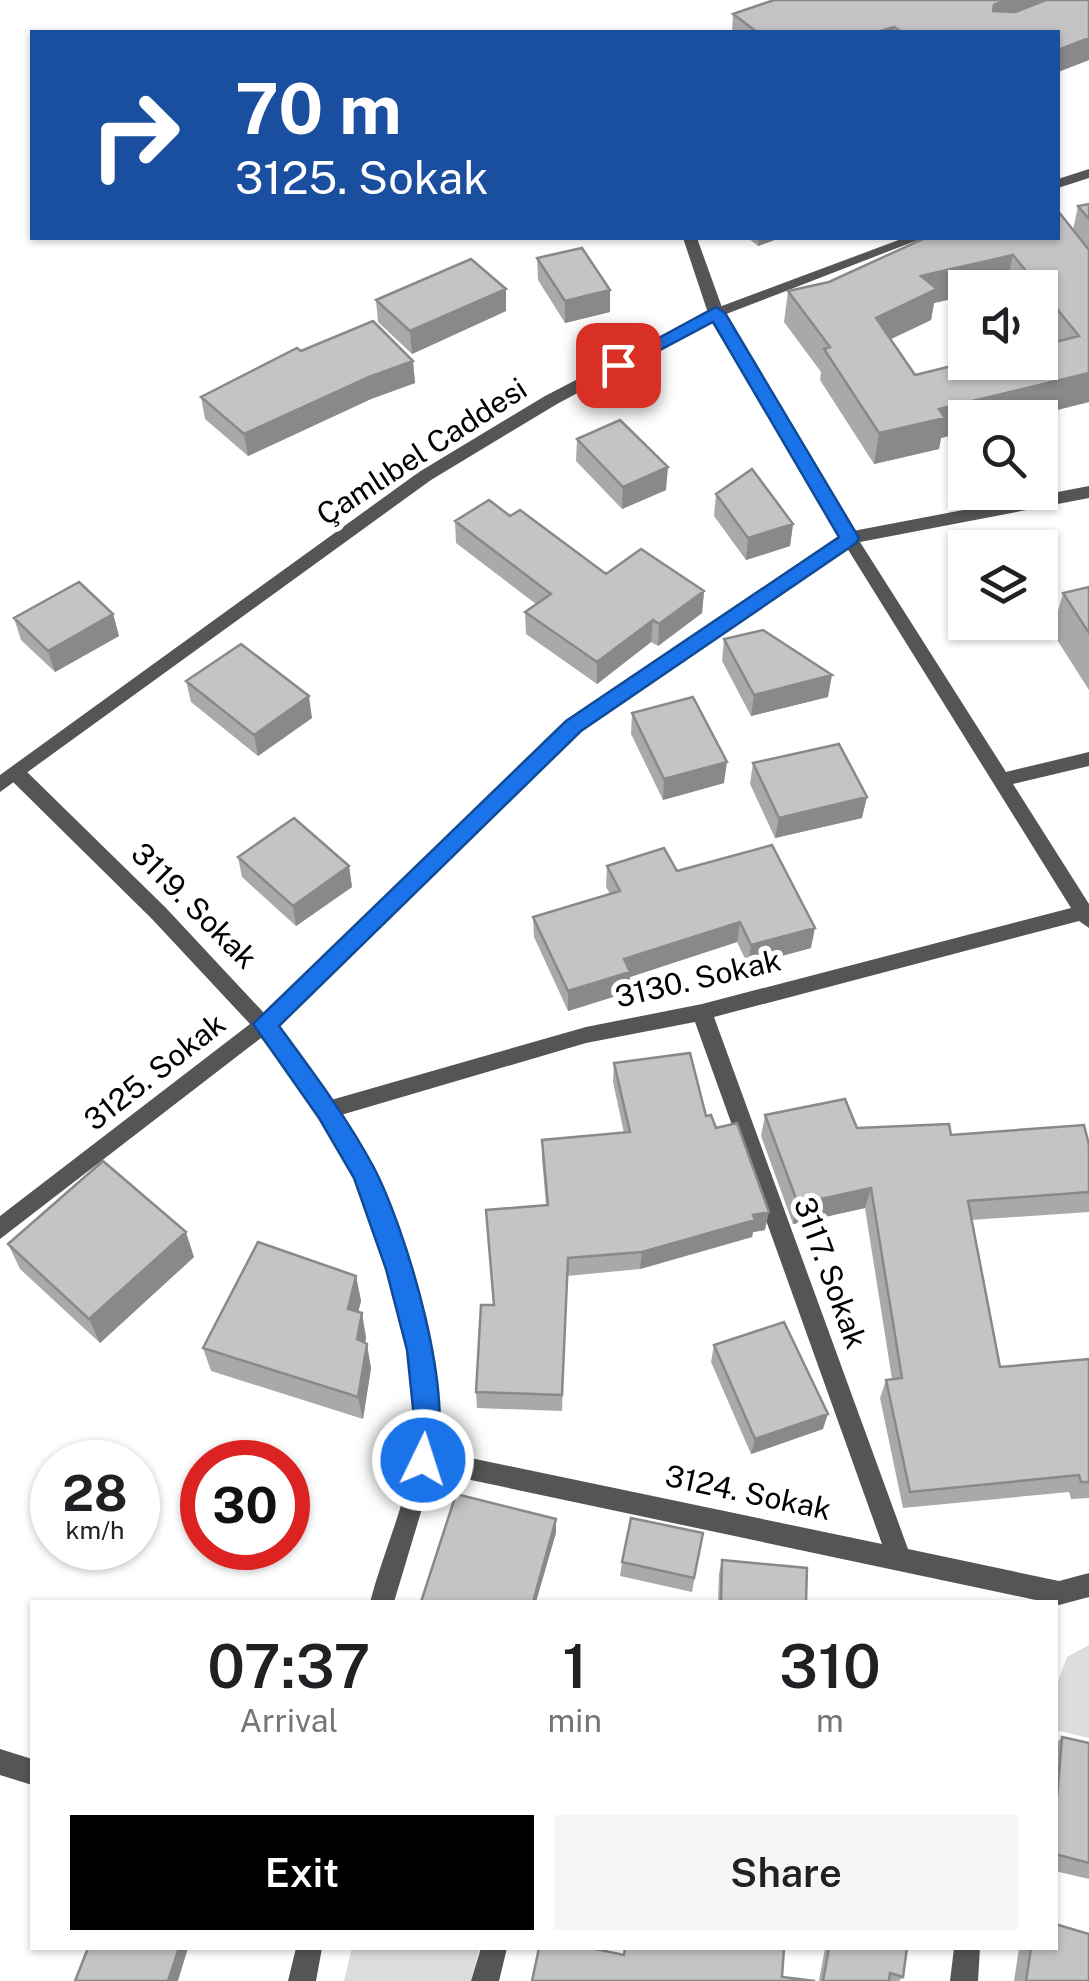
<!DOCTYPE html>
<meta charset="utf-8">
<style>
body{margin:0;font-family:"Public Sans",sans-serif;background:#f6f6f6;color:#202124;height:100vh;display:flex;flex-direction:column;font-size:38px;white-space:nowrap}
*{box-sizing:border-box;margin:0}
p{font-size:32px;color:#757577}
.icon{flex:none;width:55px;height:55px;fill:none;stroke:currentColor;stroke-width:2;stroke-linecap:round;stroke-linejoin:round}
.map{position:relative;flex:1;overflow:hidden}
.drawer{position:absolute;left:30px;top:1600px;width:1028px;height:350px;display:flex;flex-direction:column;background:#fff;border-radius:0px;box-shadow:0 2px 8px #0004}
.drawer>*{flex:none}
.hud{position:absolute;left:30px;top:30px;width:1030px;height:210px;border-radius:0px;box-shadow:0 2px 8px #0004;background:#1a4fa0;color:#fff;overflow:hidden}
.tools{position:absolute;left:948px;top:270px;display:grid;gap:20px}
.tools a{display:grid;place-items:center;width:110px;height:110px;border-radius:0px;background:#fff;box-shadow:0 2px 8px #0004;font-size:50px}
.speed{position:absolute;left:30px;top:1440px;display:flex;gap:20px;font-size:50px;font-weight:700;text-align:center}
.speed>*{display:grid;place-content:center;width:130px;height:130px;border-radius:50%;background:#fff;box-shadow:0 2px 8px #0004;line-height:1}
.speed small{font-size:25px;font-weight:400}
.speed .limit{border:15px solid #d22;background:#fff;color:#111}
.pin{position:absolute;display:grid;place-items:center;width:85px;height:85px;color:#fff;margin:-42px;border-radius:20px;box-shadow:0 5px 15px #0006}
.me{position:absolute;width:110px;margin:-55px;rotate:4deg;stroke-linejoin:round;filter:drop-shadow(0 0 8px #0008)}
.turn{display:flex;align-items:center;gap:35px;height:210px;padding:0 40px;font-size:45px}
.turn .icon{width:130px;height:130px;stroke-width:2.5}
.turn b{display:block;font-size:70px;line-height:85px}
.eta{display:flex;justify-content:space-evenly;align-items:center;height:170px;text-align:center}
.eta b{font-size:60px;font-weight:600;line-height:70px}
.button{display:flex;gap:20px;margin-top:auto;padding:20px 40px}
.button a{flex:1;height:115px;border-radius:0px;background:#000;color:#fff;font-size:40px;font-weight:600;line-height:115px;text-align:center}
.button a+a{background:#f6f6f6;color:#202124}
.map>svg:first-child{display:block}
</style>
<div class="map">
<svg width="1089" height="1981" viewBox="0 0 1089 1981">
<rect width="100%" height="100%" fill="#fff"/>
<path fill="#dcdcdc" d="M1089,1645V1738L1055,1730V1690L1067,1657Z
M352,1948H480L471,1981H344Z"/>
<g fill="none" stroke-linecap="round" stroke-linejoin="round">
<path fill="#555" fill-rule="evenodd" d="M683,238H697L724,313L853,531L1089,486V498L860,542L1006,772L1089,752V766L1013,784L1089,904V928L1079,921L714,1017L908,1549L1059,1581L1089,1573V1597L1059,1605L433,1472L394,1602H370C384,1549 409,1497 415,1442C420,1399 410,1356 400,1314C389,1273 378,1230 361,1191C337,1135 299,1085 261,1038L0,1239V1216L250,1024L152,919L10,779L8,774L10,769H24L166,908L264,1013L568,721L840,536L708,313ZM847,548L1071,908L702,1004L586,1027L331,1100L276,1027L580,731ZM695,1022L882,1544L437,1451C447,1375 411,1252 379,1182C368,1159 354,1137 341,1115L586,1043Z
M0,1749L32,1759V1785L0,1775Z
M296,1948H322L316,1981H288Z
M481,1948H507L499,1981H471Z
M954,1948H980L978,1981H950Z"/>
<path fill="#555" fill-rule="evenodd" d="M1089,169V178L1058,188V179Z
M904,238H923L721,316L557,404L431,480L0,792V775L419,472L545,396L711,310Z"/>
</g>
<path fill="#a9a9a9" fill-rule="evenodd" d="M1089,0V60L1058,72V32H732L733,14Z
M1089,204V402L941,438L939,449L874,464L820,380L821,372L784,322L788,291L1073,230L1078,206ZM1006,286L1040,288V329L1051,343L915,375L891,339L931,320L934,303Z
M748,238H780L758,246Z
M537,258L610,290V312L565,323L538,280Z
M376,300L506,311L412,354L378,322Z
M301,351L413,361L415,383L371,399L248,456L205,419L201,397Z
M577,439L666,490L622,509L576,461Z
M716,494L793,524L790,546L746,560L714,516Z
M510,516L606,574L704,591L702,613L658,646L651,642L597,684L526,634L525,612L536,604L456,543L455,521Z
M1089,587V690L1052,632L1063,593Z
M113,614L119,636L55,672L21,640L14,618Z
M724,639L828,697L751,716L722,661Z
M186,681L312,718L258,756L191,702Z
M632,713L724,783L663,800L631,734Z
M753,763L862,818L775,838L750,784Z
M238,857L349,866L352,887L296,926L242,877Z
M607,866L677,871L811,948L748,965L737,942L630,977L629,992L568,1011L534,937L533,917L610,894L606,887Z
M614,1063L706,1116L765,1230L753,1232L752,1237L640,1269L567,1276L562,1411L477,1408L476,1392L494,1305L546,1205L542,1158V1140L624,1133L613,1082Z
M765,1115L857,1128L1089,1145V1212L971,1220L1000,1367L1089,1359V1498L1071,1499L1069,1492L903,1508L880,1398L886,1380L892,1379L865,1208L793,1224L761,1136Z
M8,1244L194,1257L100,1343L20,1269Z
M356,1276L361,1301L358,1312L366,1337L365,1343L371,1368L363,1419L211,1371L203,1348Z
M714,1345L823,1429L751,1454L711,1362Z
M703,1533L692,1592L620,1576L622,1562Z
M722,1560L806,1602H718L719,1574Z
M1062,1737L1089,1743V1879L1055,1871V1745Z
M825,1948H907L903,1977L899,1981H819Z
M1019,1948H1055L1089,1981H1014Z"/>
<path fill="#898989" d="M1006,0H1061L990,29L994,5Z
M894,27L893,32H877Z
M1089,38V60L1058,72V50Z
M759,238H780L758,246Z
M1013,255L1006,286L965,288V296L934,303L931,320L870,349L876,318L921,276Z
M506,289V311L412,354L410,331Z
M610,290V312L565,323V301Z
M413,361L415,383L371,399L248,456L244,434L369,377Z
M1089,373V402L1025,418H965V432L941,438L939,449L874,464L879,433L939,409Z
M668,467L666,490L622,509L623,487Z
M793,524L790,546L746,560L748,538Z
M704,591L702,613L658,646L659,624Z
M113,614L119,636L55,672L48,651Z
M653,620L651,642L597,684V662Z
M832,675L828,697L751,716L754,695Z
M309,696L312,718L258,756L254,735Z
M727,762L724,783L663,800L664,779Z
M867,797L862,818L775,838L779,818Z
M349,866L352,887L296,926L293,906Z
M740,922L737,942L630,977L629,992L568,1011V991L624,959Z
M815,928L811,948L748,965L751,945Z
M871,1188L865,1208L793,1224L798,1204Z
M769,1212L765,1230L753,1232L752,1237L640,1269L642,1252L753,1215Z
M186,1232L194,1257L100,1343L89,1319Z
M356,1276L361,1301L353,1333L348,1309Z
M362,1313L366,1337L362,1363L357,1339Z
M367,1344L371,1368L363,1419L358,1397Z
M828,1414L823,1429L751,1454L755,1439Z
M556,1519V1533L536,1602H533Z
M179,1948H188L178,1981H168Z"/>
<path fill="#c4c4c4" stroke="#898989" stroke-width="2.5" fill-rule="evenodd" d="M774,0H1006L994,5L993,11L1015,12L1046,0H1089V38L1058,50V32H902L894,27L877,32H757L733,14Z
M1089,204V219L1078,206Z
M1058,211L1089,250V373L939,409L945,418L879,433L824,349L830,347L788,291L829,282L925,238H1058ZM1013,255L1079,336L1040,346V362H968L915,375L876,318L937,289L921,276Z
M582,248L610,290L565,301L537,258Z
M471,259L506,289L410,331L376,300Z
M373,321L413,361L369,377L244,434L201,397L297,348L301,351Z
M620,420L668,467L623,487L577,439Z
M752,469L793,524L748,538L716,494Z
M489,500L510,516L520,510L606,574L641,549L704,591L659,624L653,620L597,662L525,612L551,594L455,521Z
M79,582L113,614L48,651L14,618Z
M1089,587V633L1063,593Z
M763,630L832,675L754,695L724,639Z
M241,644L309,696L254,735L186,681Z
M693,697L727,762L664,779L632,713Z
M839,744L867,797L779,818L753,763Z
M294,818L349,866L293,906L238,857Z
M772,845L815,928L751,945L740,922L624,959L630,972L568,991L533,917L620,891L607,866L664,848L677,871Z
M690,1053L706,1116L711,1115L716,1128L737,1123L769,1212L753,1215L755,1220L642,1252L568,1258L562,1395L476,1392L481,1305H494L486,1210L548,1205L542,1140L630,1132L614,1063Z
M845,1099L857,1128L949,1124L951,1135L1084,1125L1089,1145V1192L968,1201L1000,1367L1089,1359V1482H1081L1079,1475L910,1492L886,1380L902,1378L871,1188L798,1204L765,1115Z
M103,1161L186,1232L89,1319L8,1244Z
M258,1242L356,1276L348,1309L362,1313L357,1339L367,1344L358,1397L203,1348Z
M784,1322L828,1414L755,1439L714,1345Z
M456,1494L556,1519L533,1602H421Z
M631,1518L703,1533L694,1578L622,1562Z
M722,1560L807,1568L806,1602H721Z
M1062,1737L1089,1743V1863L1055,1854V1822Z
M1055,1924L1089,1934V1981H1026L1031,1948H1055Z
M88,1948H179L168,1981H75Z
M539,1948H591L624,1955L625,1948H784L782,1977L815,1981H532Z
M829,1948H907L903,1977L890,1973L889,1981H823Z"/>
<path fill="#1a73e8" stroke="#114b97" stroke-width="2.5" d="M716,307L725,313L859,538L856,543L581,731L279,1026C312,1071 346,1116 373,1166C405,1226 460,1405 432,1468L423,1472L414,1468L410,1460L415,1427L407,1350L386,1269L354,1178L319,1118L253,1024L566,721L839,537L713,322L624,369L618,370L609,365Z"/>
<g text-anchor="middle" stroke-width="10" stroke-linejoin="round" paint-order="stroke">
<g font-size="30" fill="#000" stroke="#fff">
<text transform="translate(422 452) rotate(-33)" y="10">Çamlıbel Caddesi</text>
<text transform="translate(194 906) rotate(45)" y="10">3119. Sokak</text>
<text transform="translate(698 979) rotate(-13)" y="10">3130. Sokak</text>
<text transform="translate(155 1072) rotate(-38)" y="10">3125. Sokak</text>
<text transform="translate(830 1273) rotate(70)" y="10">3117. Sokak</text>
<text transform="translate(748 1493) rotate(12)" y="10">3124. Sokak</text>
</g>
</g>
</svg>
<div class="tools">
<a><svg class="icon" aria-label="sound" viewBox="0 0 24 24"><path d="M4 9h4l5-4v14l-5-4H4zM17 9q2 3 0 6"/></svg></a>
<a><svg class="icon" aria-label="search" viewBox="0 0 24 24"><circle cx="10" cy="10" r="6"/><path d="M15 15l6 6"/></svg></a>
<a><svg class="icon" aria-label="layers" viewBox="0 0 24 24"><path d="M12 4l9 5-9 5-9-5zM3 14l9 5 9-5"/></svg></a>
</div>
<div class="speed"><div>28<small>km/h</small></div><div class="limit">30</div></div>
<div class="pin" style="left:618px;top:365px;background:#d93025"><svg class="icon" aria-label="arrive" viewBox="0 0 24 24"><path d="M6 21V4h12l-3 4 3 4H6"/></svg></div>
<svg class="me" style="left:423px;top:1460px" viewBox="-20 -20 40 40"><circle r="17" fill="#1a73e8" stroke="#fff" stroke-width="3"/><path d="M0-11L8 9 0 5-8 9z" fill="#fff"/></svg>
<div class="hud">
<div class="turn"><svg class="icon" aria-label="right" viewBox="0 0 24 24"><path d="M7 20v-9h11M14 6l5 5-5 5"/></svg><div><b>70 m</b>3125. Sokak</div></div>
</div>
<section class="drawer">
<div class="eta">
<div><b>07:37</b><p>Arrival</p></div>
<div><b>1</b><p>min</p></div>
<div><b>310</b><p>m</p></div>
</div>
<div class="button"><a>Exit</a><a>Share</a></div>
</section>
</div>
